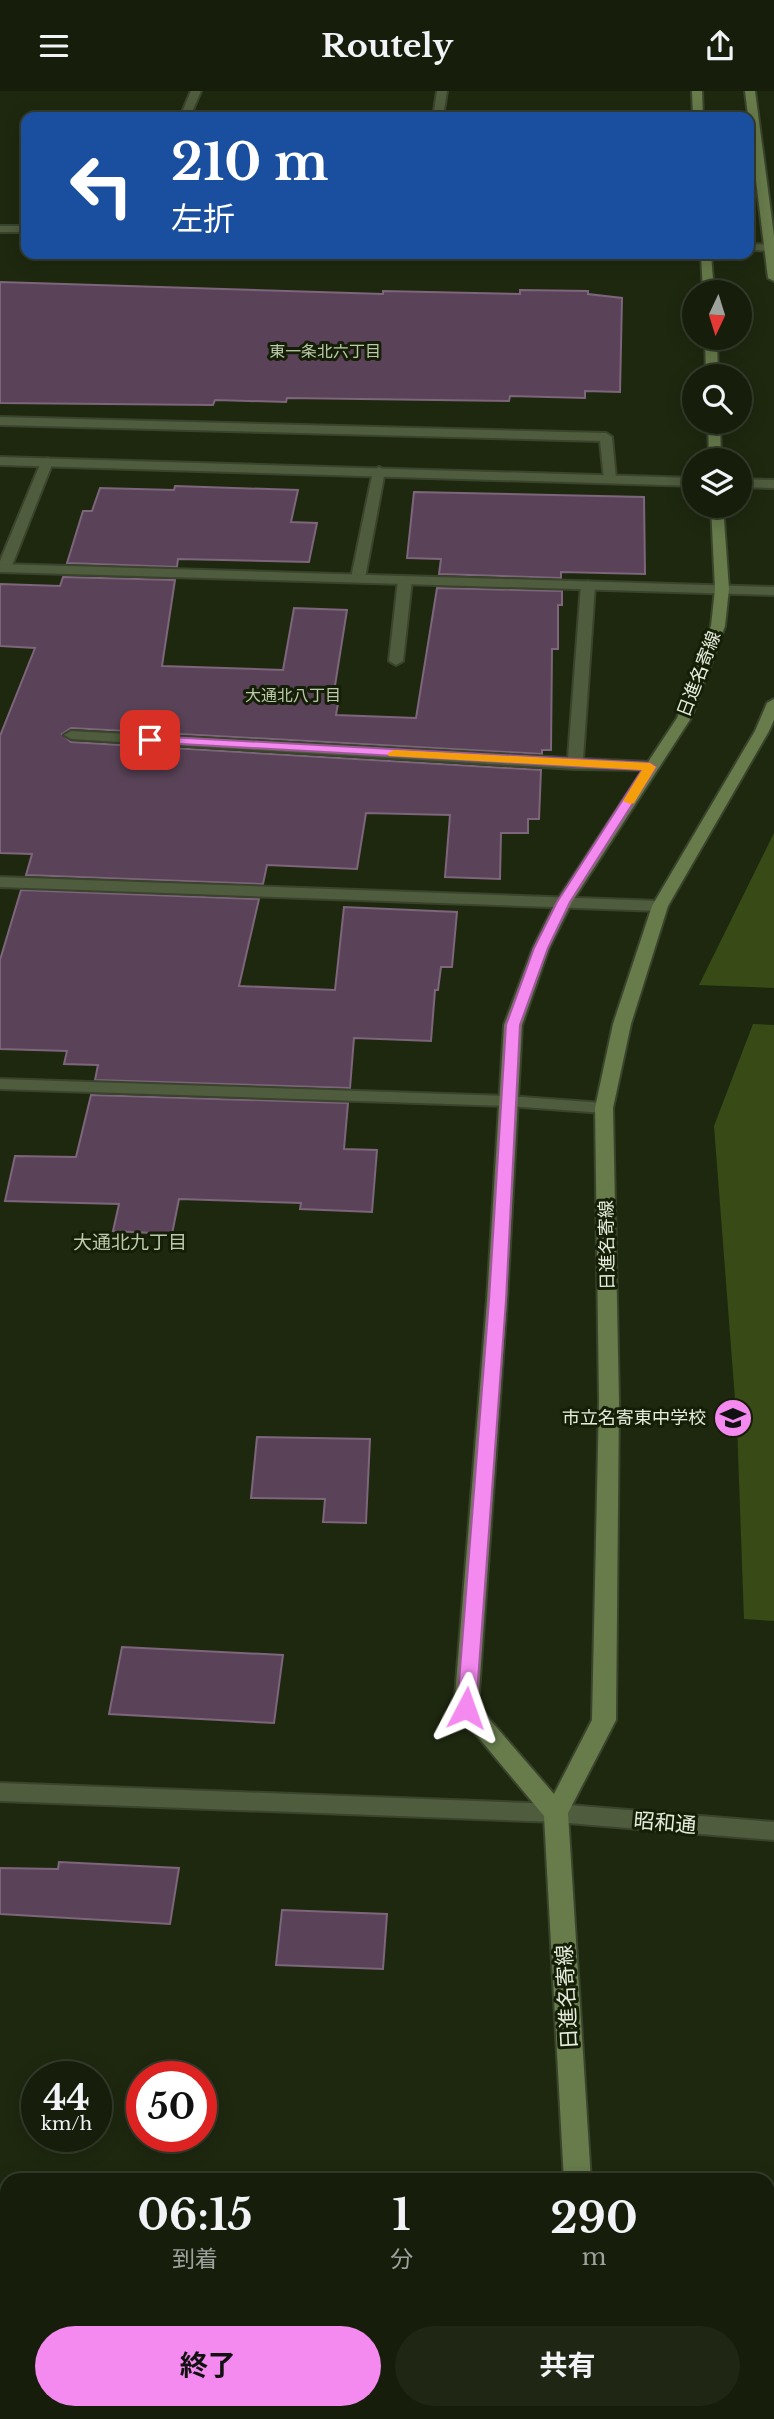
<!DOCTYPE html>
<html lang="ja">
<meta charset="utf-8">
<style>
body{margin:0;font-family:"Libre Baskerville","Noto Sans JP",serif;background:#1f2714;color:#f1f3f6;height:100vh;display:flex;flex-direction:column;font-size:26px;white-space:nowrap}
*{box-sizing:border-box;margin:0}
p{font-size:23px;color:#9ea29d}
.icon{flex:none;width:38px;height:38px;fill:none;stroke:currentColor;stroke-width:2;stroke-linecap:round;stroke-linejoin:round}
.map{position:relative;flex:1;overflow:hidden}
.side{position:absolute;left:0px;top:2082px;width:775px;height:247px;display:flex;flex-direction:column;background:#161e0b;border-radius:21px 21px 0 0;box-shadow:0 4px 18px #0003,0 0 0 2px #353c2c}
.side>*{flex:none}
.banner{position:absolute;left:21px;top:21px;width:733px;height:147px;border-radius:14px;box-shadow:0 4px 18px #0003,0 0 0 2px #353c2c;background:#1a4fa0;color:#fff;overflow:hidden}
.needle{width:46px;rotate:184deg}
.fabs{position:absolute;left:682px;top:189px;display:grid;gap:14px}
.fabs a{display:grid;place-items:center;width:70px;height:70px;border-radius:50%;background:#161e0b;box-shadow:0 4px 18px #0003,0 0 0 2px #353c2c;font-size:35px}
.speed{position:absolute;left:21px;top:1970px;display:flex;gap:14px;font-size:35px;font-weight:700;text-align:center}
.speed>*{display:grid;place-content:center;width:91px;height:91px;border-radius:50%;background:#161e0b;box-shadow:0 4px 18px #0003,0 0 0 2px #353c2c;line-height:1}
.speed small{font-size:18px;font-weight:400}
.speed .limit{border:10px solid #d22;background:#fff;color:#111}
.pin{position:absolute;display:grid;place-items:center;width:60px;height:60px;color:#fff;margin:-30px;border-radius:14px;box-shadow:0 4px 10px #0006}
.me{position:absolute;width:77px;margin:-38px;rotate:4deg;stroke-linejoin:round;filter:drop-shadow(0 0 5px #0008)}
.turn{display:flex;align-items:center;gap:24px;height:147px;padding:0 35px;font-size:32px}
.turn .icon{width:91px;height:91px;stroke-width:2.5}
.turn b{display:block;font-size:49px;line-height:60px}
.eta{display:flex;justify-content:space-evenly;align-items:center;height:119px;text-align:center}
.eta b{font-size:42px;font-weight:700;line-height:49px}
.cta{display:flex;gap:14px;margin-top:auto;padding:14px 35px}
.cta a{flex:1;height:80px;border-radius:42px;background:#f489ef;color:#111;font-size:28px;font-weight:700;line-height:80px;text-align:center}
.cta a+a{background:#1f2714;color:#f1f3f6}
header{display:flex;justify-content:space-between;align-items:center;height:91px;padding:0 35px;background:#161e0b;font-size:32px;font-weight:700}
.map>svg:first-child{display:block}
</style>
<header><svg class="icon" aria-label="menu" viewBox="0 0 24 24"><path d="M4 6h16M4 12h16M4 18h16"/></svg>Routely<svg class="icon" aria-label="share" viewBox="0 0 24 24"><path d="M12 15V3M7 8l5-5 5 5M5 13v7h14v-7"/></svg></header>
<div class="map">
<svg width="774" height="2328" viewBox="0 0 774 2328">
<rect width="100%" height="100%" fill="#1e280f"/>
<path fill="#384b16" d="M774,742V897L699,894Z
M753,933L774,934V1530L744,1528L737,1334L714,1035Z"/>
<path fill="#5a4358" stroke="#7d657b" stroke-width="2" d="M0,191L383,203V200L520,203V199L588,200V203L622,207L620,301L585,300V307L510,305L509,310L287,307L286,311L215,309L213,314L0,312Z
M175,395L298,399L291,431L317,432L309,471L178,468L177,476L67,472L83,420H92L100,397L174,399Z
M414,401L644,406L645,483L561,481V487L439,483L441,468L407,467Z
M63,486L175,489L162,575L283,579L294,517L347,519L334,601H340L336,624L416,627L437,497L562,500V514H558V558H552L551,659H542V663L71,637L62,643L71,651L541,679L539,728H528V742H501L500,788L445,786L450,724L366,722L357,778L267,774L263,793L26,784L32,763L0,762V645L35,557L0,555V493L60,495Z
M21,799L259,808L239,895L335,899L344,816L457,821L452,876H441L438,899H435L431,950L354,947L350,997L95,989L98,974L64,973L67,960L0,958V869Z
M91,1004L348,1012L344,1058L377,1059L372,1121L300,1118L301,1112L179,1108L172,1143L113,1140L119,1113L5,1110L15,1065L76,1066Z
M257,1346L370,1348L366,1432L323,1431L325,1408L251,1407Z
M122,1556L283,1564L274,1632L109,1623Z
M59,1771L179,1777L170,1833L0,1823V1777L58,1778Z
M282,1819L387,1823L383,1878L276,1874Z"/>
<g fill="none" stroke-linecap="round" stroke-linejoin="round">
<defs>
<path id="service" d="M0,326L606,342L612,346L616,388L610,392L604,388L600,350L0,334Z
M405,485L412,489L403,570L396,574L389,570L398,489Z"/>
<path id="minor" d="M191,0H201L190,26H180Z
M437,0H447L443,26H433Z
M0,135H26V141H0Z
M47,367L53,371L11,477L9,480H0V470L41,371Z
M379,376L385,380L365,487L358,491L351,487L373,380Z
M740,388L774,389V397L740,396Z
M588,490L595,494L583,668L650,671L658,676L655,679L575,678L71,648L64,644L71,640L568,667L581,494Z
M0,786L660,810L668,815L660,820L0,796Z
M0,988L507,1005L604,1012L613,1017L604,1022L507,1015L0,998Z
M0,1692L556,1713L564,1715L568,1722L564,1729L556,1731L0,1710Z"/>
<path id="tertiary" d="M749,153L774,154V160L749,159Z
M0,366L695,387V395L0,374Z
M0,473L774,496V504L0,481Z
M556,1713L774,1731V1749L556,1731L548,1729L544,1722L548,1715Z"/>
<path id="secondary" d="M692,0H702L703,26H693Z
M745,0H755L774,145V190L768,187Z
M701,163H711L714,201H703Z
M705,247H717L718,285H706Z
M708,331H720L721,369H709Z
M711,415H723L729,498L725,535L691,627L572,811L549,857L522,934L507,1209L478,1615L554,1703L592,1629L599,1310L595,1017L613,933L652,815L755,640L767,612L774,608V629L769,640L668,815L631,933L613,1017L619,1310L616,1629L568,1722L591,2090H564L544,1725L454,1617L487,1209L504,934L533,857L556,811L677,627L711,535L715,498Z
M578,2322H606L607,2328H577Z"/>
</defs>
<use href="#service" stroke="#3a432c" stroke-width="4"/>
<use href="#minor" stroke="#3a432c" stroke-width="4"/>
<use href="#tertiary" stroke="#3a432c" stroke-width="4"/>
<use href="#secondary" stroke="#3a432c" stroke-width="4"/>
<use href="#service" fill="#4f5c3e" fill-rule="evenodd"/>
<use href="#minor" fill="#4f5c3e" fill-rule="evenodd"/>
<use href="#tertiary" fill="#4f5c3e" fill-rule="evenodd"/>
<use href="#secondary" fill="#677b4b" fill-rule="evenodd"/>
</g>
<path fill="#f489ef" stroke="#9f599b" stroke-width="2" d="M150,645L650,672L656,676L570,811L548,857L520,934L506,1209L476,1617L473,1622L466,1624L460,1622L457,1617L489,1209L506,934L534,857L557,811L642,679L146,651V646Z"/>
<path fill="#f59e0b" d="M394,659L650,672L656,676L634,712L630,713L623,710L642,679L389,665L387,663Z"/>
<defs>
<symbol id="school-disc" viewBox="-11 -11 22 22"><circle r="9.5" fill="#f489ef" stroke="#151e06"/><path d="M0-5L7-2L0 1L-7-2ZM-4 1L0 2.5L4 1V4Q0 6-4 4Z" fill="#111"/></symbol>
</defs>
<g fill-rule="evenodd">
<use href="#school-disc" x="711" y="1305" width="44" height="44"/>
</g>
<g text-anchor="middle" stroke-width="6" stroke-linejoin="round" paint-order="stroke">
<g font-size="16" fill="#bccaab" stroke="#151e06">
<text x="325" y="266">東一条北六丁目</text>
<text x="293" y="610">大通北八丁目</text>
</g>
<g font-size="18" fill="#e5ecdc" stroke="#151e06">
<text transform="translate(699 583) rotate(-69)" y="6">日進名寄線</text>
<text transform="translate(607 1154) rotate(-91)" y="6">日進名寄線</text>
</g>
<g font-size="18" fill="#e5ecdc" stroke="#151e06" text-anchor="end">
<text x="706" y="1333">市立名寄東中学校</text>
</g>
<g font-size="19" fill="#bccaab" stroke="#151e06">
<text x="130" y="1158">大通北九丁目</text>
</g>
<g font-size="21" fill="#e5ecdc" stroke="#151e06">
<text transform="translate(665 1732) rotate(5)" y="7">昭和通</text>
<text transform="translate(567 1906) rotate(-93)" y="7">日進名寄線</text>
</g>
</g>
</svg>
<div class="fabs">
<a><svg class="needle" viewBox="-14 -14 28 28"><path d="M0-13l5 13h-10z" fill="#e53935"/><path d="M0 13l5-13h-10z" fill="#9ea29d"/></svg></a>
<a><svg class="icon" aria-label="search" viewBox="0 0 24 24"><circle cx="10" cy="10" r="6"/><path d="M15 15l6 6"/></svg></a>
<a><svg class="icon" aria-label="layers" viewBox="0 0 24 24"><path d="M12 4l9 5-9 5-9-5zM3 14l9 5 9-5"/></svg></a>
</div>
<div class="speed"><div>44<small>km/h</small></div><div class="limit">50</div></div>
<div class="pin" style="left:150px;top:649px;background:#d93025"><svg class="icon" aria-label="arrive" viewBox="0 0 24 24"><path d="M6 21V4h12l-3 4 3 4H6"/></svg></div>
<svg class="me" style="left:466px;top:1617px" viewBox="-20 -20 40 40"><path d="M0-17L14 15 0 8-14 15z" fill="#f489ef" stroke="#fff" stroke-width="4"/></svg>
<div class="banner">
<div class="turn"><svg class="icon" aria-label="left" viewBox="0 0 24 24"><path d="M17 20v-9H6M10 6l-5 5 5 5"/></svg><div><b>210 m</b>左折</div></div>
</div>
<section class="side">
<div class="eta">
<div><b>06:15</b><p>到着</p></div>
<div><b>1</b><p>分</p></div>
<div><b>290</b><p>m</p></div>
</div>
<div class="cta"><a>終了</a><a>共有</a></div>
</section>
</div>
